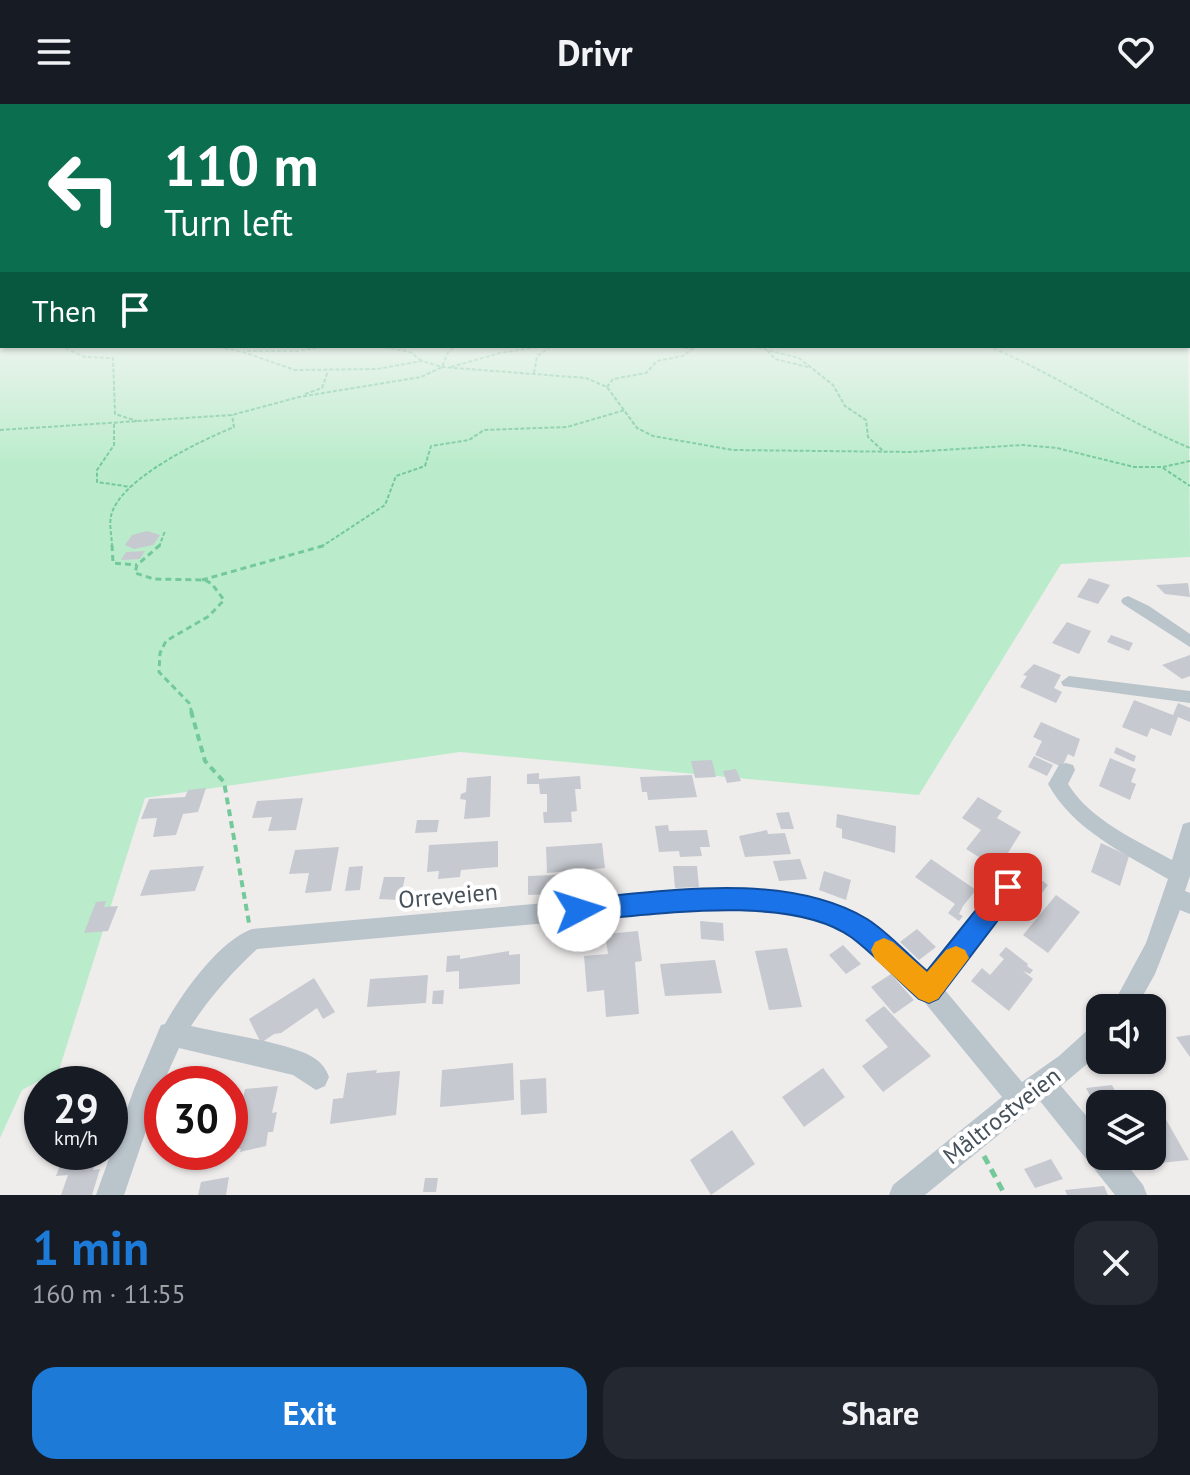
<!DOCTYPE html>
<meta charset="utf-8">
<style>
body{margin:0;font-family:"PT Sans",sans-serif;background:#242831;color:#f1f3f6;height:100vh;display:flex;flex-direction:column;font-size:30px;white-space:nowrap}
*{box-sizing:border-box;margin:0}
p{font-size:26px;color:#9ea1a6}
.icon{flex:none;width:44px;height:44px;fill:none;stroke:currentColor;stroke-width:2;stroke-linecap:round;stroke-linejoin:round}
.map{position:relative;height:1091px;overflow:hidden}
.sheet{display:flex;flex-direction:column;background:#171b24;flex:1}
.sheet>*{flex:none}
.top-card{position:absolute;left:0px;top:0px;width:1190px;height:244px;box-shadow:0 2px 6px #0004;background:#0b6e4f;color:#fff;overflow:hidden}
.controls{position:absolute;left:1086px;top:890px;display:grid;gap:16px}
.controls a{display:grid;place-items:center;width:80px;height:80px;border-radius:16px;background:#171b24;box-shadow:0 2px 6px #0004;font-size:40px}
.speed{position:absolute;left:24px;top:962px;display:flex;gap:16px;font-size:40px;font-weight:700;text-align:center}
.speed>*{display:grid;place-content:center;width:104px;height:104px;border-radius:50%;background:#171b24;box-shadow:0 2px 6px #0004;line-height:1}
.speed small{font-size:20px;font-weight:400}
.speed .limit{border:12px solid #d22;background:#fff;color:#111}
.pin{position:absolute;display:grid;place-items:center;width:68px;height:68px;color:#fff;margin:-34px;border-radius:16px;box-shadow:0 4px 12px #0006}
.me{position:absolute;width:88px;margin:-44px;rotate:85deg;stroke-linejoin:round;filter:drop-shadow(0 0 6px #0008)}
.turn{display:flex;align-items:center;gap:28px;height:168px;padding:0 32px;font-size:36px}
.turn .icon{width:104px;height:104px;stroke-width:2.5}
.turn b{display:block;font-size:56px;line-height:68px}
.then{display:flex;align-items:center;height:76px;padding:0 32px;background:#0003;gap:16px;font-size:30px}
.round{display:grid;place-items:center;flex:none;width:84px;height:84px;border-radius:24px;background:#242831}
.summary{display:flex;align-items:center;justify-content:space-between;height:136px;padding:0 32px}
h1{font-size:48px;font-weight:600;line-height:60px;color:#1e7ad7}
.button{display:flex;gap:16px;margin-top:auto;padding:16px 32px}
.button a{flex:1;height:92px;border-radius:24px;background:#1e7ad7;color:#fff;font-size:32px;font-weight:600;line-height:92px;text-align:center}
.button a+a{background:#242831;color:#f1f3f6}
header{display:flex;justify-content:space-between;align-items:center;height:104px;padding:0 32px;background:#171b24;font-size:36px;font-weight:600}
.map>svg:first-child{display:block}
</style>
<header><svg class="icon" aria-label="menu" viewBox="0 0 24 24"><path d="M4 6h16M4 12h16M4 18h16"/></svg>Drivr<svg class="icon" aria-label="heart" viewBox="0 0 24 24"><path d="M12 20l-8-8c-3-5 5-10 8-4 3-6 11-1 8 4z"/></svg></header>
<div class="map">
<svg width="1190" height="1091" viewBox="0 0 1190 1091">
<rect width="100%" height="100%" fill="#efecec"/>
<path fill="#baeccb" d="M0,208L2,242H1188V217L1190,453L1061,460L919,691L460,648L145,694L59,966L22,986L0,1034Z"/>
<path fill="#c6c9cf" d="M147,427L160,431L153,441L134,445L125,441L132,431Z
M145,447L140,455L121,456L126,448Z
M1089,474L1110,481L1098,500L1077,493Z
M1188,479L1190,493L1165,490L1156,481Z
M1067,518L1091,527L1079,550L1052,539Z
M1111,531L1133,539L1129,547L1107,538Z
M1190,551V572L1182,575L1162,561Z
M1034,560L1061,571L1054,584L1062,588L1056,599L1020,583L1027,572L1023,571Z
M1134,596L1173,611L1178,599L1190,604V618L1178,613L1171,632L1151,624L1147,633L1122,623Z
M1041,618L1080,635L1074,653L1068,650L1062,663L1035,651L1042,637L1033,633Z
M1116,643L1136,652L1134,658L1114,649Z
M1034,652L1053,661L1047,672L1028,663Z
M1110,654L1136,665L1131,678L1136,680L1130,696L1099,682Z
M712,656L716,673L695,674L691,657Z
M736,665L741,677L727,679L723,667Z
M539,669V675L580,672L581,685H575L577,707L571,708L572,718L544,719L543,708H547V690H540L539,680H527V670Z
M692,671L697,693L648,696L647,688H642L640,673Z
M491,672L490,713L464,715L466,696L460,695L461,690L466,688L467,674Z
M206,684L198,708L183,710L176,731L153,733L157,714L141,715L149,695L185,693L188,686Z
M978,693L1002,707L997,714L1021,728L998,765L966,745L981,726L962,714Z
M303,694L296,726L268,727L272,713L252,714L257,697Z
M789,708L794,725H781L776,709Z
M837,710L896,722L895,749L842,734V725L836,723Z
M417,716H439L437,728L415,729Z
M668,721L669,727L707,726L710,743H700L702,752L680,753L679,747L659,748L655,722Z
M767,726L768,730L785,729L791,750L745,753L739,732Z
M498,737V763L461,766L460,773L438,775L439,767L427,768L429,741Z
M602,739L605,764L547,769L546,743Z
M1101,739L1129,752L1120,782L1091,768Z
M339,743L331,787L305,789L309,769L289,770L295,746Z
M800,755L807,775L779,777L773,757Z
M931,755L976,786L963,802L959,810L963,812L959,817L948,809L955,800L915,773Z
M204,762L195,787L140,792L150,766Z
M363,762L360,786L345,787L349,763Z
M673,762H697L699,783L675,784Z
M824,767L851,776L846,796L819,786Z
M1033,770L1048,781L1038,794L1022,783Z
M555,771V790L528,791V772Z
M384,773H405L400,796L379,795Z
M1056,791L1080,808L1048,849L1023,831Z
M106,797L104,803L118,802L108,827L84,829L96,798Z
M700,817L723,819L724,837L701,835Z
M917,825L936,843L919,856L900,838Z
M638,827L642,857L635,858L639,910L606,913L604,886L587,888L584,852L608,850L605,830Z
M843,841L861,860L846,870L829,851Z
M1006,843L1028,860L1027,862L1033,866L1030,870L1023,867L1033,875L1009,907L971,877L982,864L990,871L1004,855L999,851Z
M787,844L802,903L769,906L755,847Z
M509,847V851L520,850V880L459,885V867L446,868L447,852L460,851V855Z
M715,856L722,889L665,892L660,860Z
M891,870L914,896L894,910L871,883Z
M428,871L426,899L367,903L370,875Z
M314,874L335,908L323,915L317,904L281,929L274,930L261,939L249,915Z
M444,886L443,900H432L433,887Z
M884,902L931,952L883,988L862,962L888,943L865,916Z
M1152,913L1165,922L1158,941L1152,937Z
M1190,931V953L1176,933Z
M513,959L514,996L440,1003L442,966Z
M823,964L845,993L804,1023L782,993Z
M377,966L376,969L400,967L396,1011L330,1020L333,995L343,994L347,969Z
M546,974L547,1009L521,1011L520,976Z
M1112,981L1122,1000H1100V1011L1086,984Z
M278,982L272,1009L277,1008L273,1028H268L266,1042L240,1048L241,1045H231L245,985Z
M120,985L111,1013H110V986Z
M1152,998H1156L1189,1056L1150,1060L1146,1052H1152Z
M732,1026L755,1060L711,1091L690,1056Z
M65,1048H99L93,1066L100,1065L92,1091H61L68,1071L56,1072Z
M1051,1055L1063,1075L1035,1084L1024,1065Z
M229,1073L226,1091H198L201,1078Z
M425,1074H438L436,1088H423Z
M1104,1082L1108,1091H1067L1065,1086Z"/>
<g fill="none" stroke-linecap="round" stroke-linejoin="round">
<path stroke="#74c99a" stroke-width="2" stroke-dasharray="4 2" stroke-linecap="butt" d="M60,242L85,253L113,254L115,310L137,317
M213,242L243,248L295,266L377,265L422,257L442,263L586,274L607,283L637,324L653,332L733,346L911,348L1023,341L1057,344L1134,363H1163L1190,357
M379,242L410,248L422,257
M678,242L694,246
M752,242L799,254L833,281L845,302L866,316L868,333L883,347
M763,242L775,255L808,263
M988,242C1058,271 1120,315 1190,344
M247,247H297L329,242
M451,263L500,249L544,242
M534,269L537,252L552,242
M607,283L613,275L646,269L657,257L683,252L696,242
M305,290L322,284L328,267
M114,320V341L97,366V378L131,383
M0,326L232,311L299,293L421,273L442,263L448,248L456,242
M1163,364L1190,382
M112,443C112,433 109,421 111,412C119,375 202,336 234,323L232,311
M159,443L165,427
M321,443L385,401L396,372L425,362L431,342L469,336L484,326L567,323L625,306"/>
<path stroke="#74c99a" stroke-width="3" stroke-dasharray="6 4" stroke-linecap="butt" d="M112,441L113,459L137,461
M160,441L137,461L135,469L154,475L205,476L212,480L224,496L209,512L166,537L160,549L159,568L189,599L192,609
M202,476L326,441"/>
<path stroke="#74c99a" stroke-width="4" stroke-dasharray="7 5" stroke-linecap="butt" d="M191,607L205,657L224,678L249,819"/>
<path stroke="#74c99a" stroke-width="5" stroke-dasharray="9 6" stroke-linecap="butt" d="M984,1052L1005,1091"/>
<path fill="#bac4cb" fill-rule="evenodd" d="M1128,492L1149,502L1190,530V543L1123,500L1121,497L1123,494Z
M1069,572L1190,587V599L1063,582L1061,578Z
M1066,659L1073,661L1075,666L1068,680C1090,716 1136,736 1172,756L1183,720L1190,718V772L1185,787L1190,789V810L1180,806L1155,870L1136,904H1111L1146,839L1168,775C1124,749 1073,726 1048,680L1059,661Z
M1008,774L1016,776L1019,783L1016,790L944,885L1022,978L1059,952L1091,923L1100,920V949L1061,982L1100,1028V1052H1120L1143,1081L1147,1091H1115L1040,997L925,1091H889L893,1081L1002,993L921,894L851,831L819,816L790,810L704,805L257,845C231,869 210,893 191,922C219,929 292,939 314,954C321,958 326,965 329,973L325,982L316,986L293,971L179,944L160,986L124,1091H96L134,985L161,921L165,920C182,889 219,837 252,825L704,785L790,790L822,797L867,817L927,869L1000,776Z"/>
<path fill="#acbdcb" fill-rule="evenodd" d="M1188,208H1190V214H1188Z"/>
</g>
<linearGradient id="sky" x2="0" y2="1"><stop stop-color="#81c3e8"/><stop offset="0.58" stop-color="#f8f6f6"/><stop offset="1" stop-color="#f8f6f6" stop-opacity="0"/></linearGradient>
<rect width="1190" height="361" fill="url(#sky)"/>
<path fill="#1a73e8" stroke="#114b97" stroke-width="2" d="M1008,773L1017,776L1020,783L1017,791L938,895L929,899L919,895C897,875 875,851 851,833C789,789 652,811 579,817L570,814L566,806L570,798L579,795C668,787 786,767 867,815C888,828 908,851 927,867L1000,776Z"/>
<path fill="#f59e0b" d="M884,834L893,838L927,868L946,846L956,842L965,846L969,854L938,895L929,899L919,895L875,855L871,846L875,838Z"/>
<g text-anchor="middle" stroke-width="8" stroke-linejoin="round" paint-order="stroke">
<g font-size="24" fill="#455059" stroke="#fff">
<text transform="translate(448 792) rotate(-5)" y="8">Orreveien</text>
<text transform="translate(1002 1012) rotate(-38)" y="8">Måltrostveien</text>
</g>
</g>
</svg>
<div class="controls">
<a><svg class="icon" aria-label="sound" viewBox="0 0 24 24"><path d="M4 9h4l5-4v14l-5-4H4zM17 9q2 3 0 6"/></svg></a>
<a><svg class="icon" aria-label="layers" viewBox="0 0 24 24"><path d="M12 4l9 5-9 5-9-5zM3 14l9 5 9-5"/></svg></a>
</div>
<div class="speed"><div>29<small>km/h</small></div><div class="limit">30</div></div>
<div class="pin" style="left:1008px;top:783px;background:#d93025"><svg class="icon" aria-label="arrive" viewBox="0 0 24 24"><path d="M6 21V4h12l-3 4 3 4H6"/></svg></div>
<svg class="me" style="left:579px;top:806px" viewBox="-20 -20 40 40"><circle r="19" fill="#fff"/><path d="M0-13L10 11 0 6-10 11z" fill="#1a73e8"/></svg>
<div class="top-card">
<div class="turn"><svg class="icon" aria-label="left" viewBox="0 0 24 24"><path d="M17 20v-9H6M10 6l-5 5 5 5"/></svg><div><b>110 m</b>Turn left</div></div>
<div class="then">Then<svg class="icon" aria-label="arrive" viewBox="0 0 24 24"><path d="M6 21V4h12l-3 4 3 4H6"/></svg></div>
</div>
</div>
<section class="sheet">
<div class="summary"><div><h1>1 min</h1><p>160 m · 11:55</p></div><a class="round"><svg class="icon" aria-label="close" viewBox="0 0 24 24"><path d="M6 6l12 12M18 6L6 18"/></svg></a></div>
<div class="button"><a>Exit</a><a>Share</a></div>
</section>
